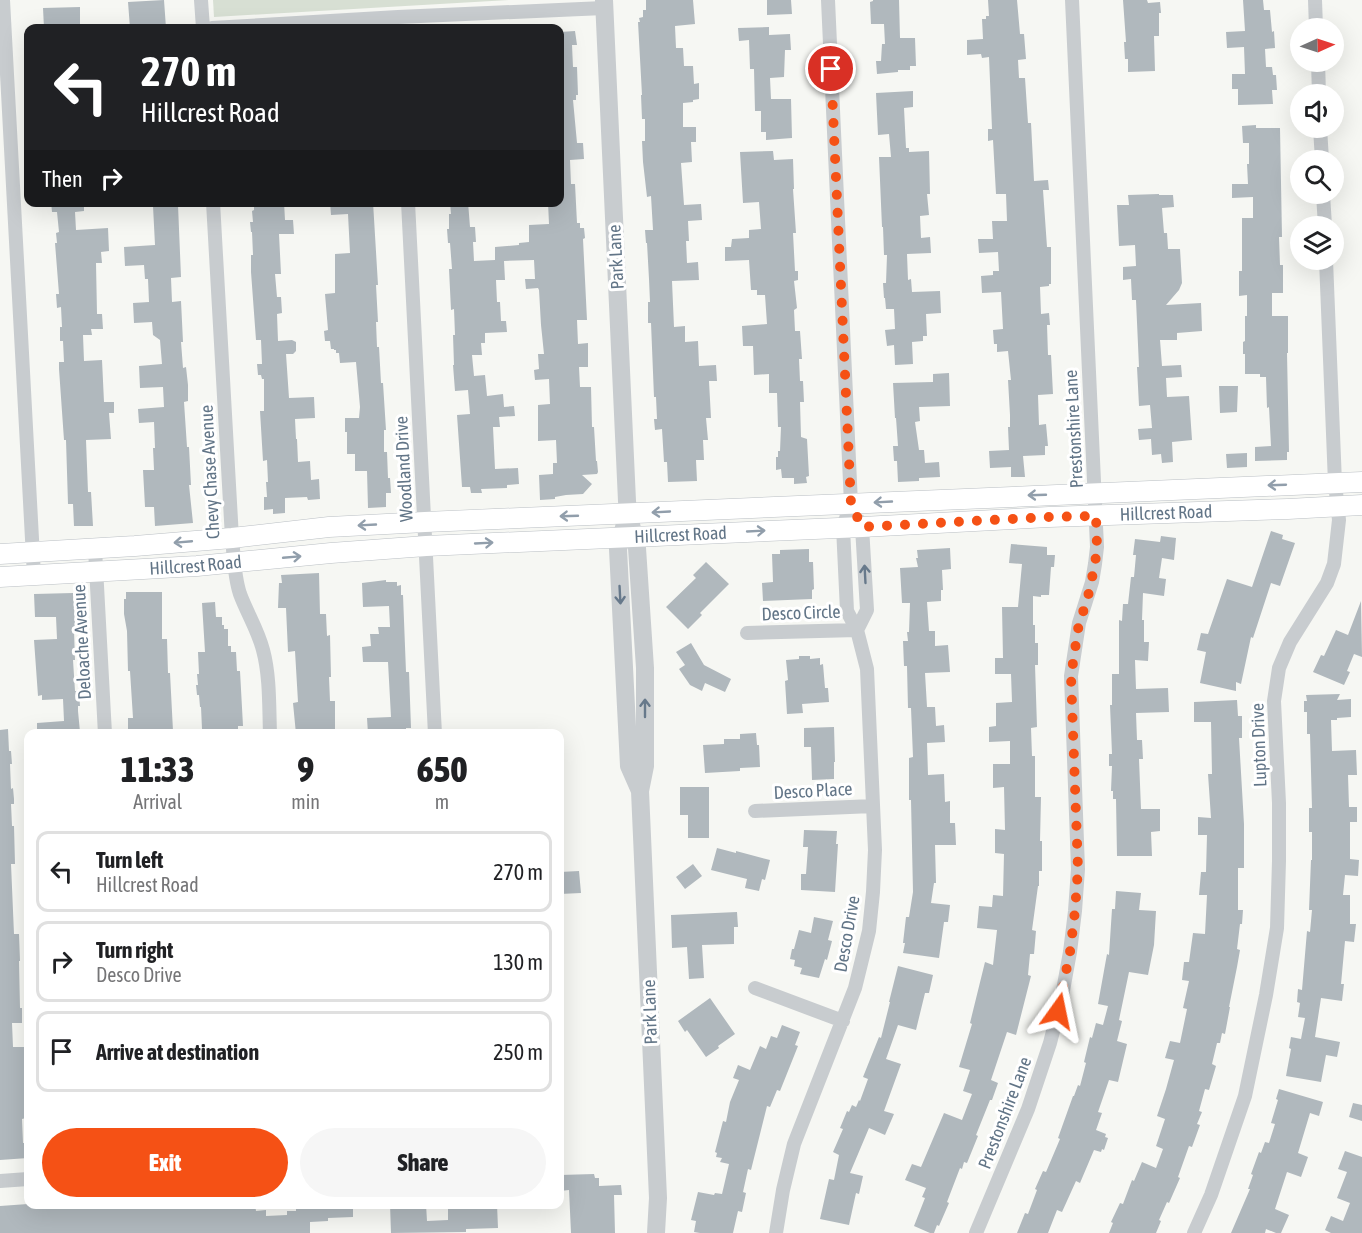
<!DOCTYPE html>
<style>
body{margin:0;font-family:"Asap Condensed",sans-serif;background:#f6f6f6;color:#202124;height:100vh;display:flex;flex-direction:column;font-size:22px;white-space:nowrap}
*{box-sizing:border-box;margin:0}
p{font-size:20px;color:#757577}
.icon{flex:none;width:33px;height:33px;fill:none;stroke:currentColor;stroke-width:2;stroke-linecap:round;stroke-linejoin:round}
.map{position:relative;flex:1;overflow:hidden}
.details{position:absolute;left:24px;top:729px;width:540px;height:480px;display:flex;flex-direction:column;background:#fff;border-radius:12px;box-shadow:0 6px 24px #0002}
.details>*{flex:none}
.top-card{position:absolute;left:24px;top:24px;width:540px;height:183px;border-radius:12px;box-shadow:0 6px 24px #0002;background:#202124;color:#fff;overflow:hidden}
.needle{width:39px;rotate:87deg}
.buttons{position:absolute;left:1290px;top:18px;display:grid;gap:12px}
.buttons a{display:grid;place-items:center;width:54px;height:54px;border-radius:50%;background:#fff;box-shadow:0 6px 24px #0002;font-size:30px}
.pin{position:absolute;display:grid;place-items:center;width:51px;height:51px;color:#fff;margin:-26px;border:3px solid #fff;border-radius:50%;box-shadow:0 2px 6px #0007}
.me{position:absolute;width:66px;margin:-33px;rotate:12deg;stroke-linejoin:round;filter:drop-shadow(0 0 4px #0008)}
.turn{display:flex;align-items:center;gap:21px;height:126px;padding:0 18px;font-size:27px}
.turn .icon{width:78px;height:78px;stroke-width:2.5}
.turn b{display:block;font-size:42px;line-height:51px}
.then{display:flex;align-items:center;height:57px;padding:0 18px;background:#0003;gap:12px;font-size:22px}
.eta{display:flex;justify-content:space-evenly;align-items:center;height:102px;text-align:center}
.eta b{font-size:36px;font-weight:800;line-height:42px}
.action{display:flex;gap:12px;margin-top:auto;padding:12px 18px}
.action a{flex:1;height:69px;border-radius:36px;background:#f55115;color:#fff;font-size:24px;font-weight:800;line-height:69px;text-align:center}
.action a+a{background:#f6f6f6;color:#202124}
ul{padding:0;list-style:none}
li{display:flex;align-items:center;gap:18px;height:81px;margin:0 12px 9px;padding:0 6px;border:3px solid #e0e0e0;border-radius:12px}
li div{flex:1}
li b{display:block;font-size:22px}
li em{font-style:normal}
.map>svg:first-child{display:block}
</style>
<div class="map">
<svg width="1362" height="1233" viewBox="0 0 1362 1233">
<rect width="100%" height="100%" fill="#f6f7f3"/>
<path fill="#d7dfd3" d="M213,0H509L214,17Z"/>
<path fill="#b0b8bd" d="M164,0L166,28H130L128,2Z
M646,0H693L695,24L675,26L676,48H683L684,66H693L694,84L699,83V99L693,100V102L683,103V127H696V142H691L692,162L681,163L684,205L701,204L702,220L688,221L689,241H686L687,263L698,262L699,280L672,281L674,327L685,326V342L698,341L699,366L716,365L717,381H709L711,418H706L708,440H703L704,460H696L697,481L668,482L667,462H664L662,429L655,430L654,419H657L656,397H654L651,323H648V302H650L649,279L647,243H646L645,230H653L651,196L647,197L643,162L642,141H645V119H642L641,95H642L638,22H640L639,18L643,17V10H646Z
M767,0H791L792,14L767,15Z
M873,0H899L900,38H915L916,66H910V70H898V72L877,74L876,61H881L882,44H885L884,24H871L870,2L873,1Z
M988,0H1017L1020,34H1024L1026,59L1018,60L1019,78H1025L1028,123H1031L1034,181L1048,180L1049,190H1043L1047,247H1051V284H1049V286L1040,287L1041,314L1049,313L1050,325H1047L1048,355H1051L1053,394L1038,395L1039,425L1046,424L1048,446H1045V455L1023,456L1025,477H1011V467L990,468L989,451L1009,450L1008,427H1010V415L1008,380H1011L1008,351L997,352V344H994L993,330L1003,329L1001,292L982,293L981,276L993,275V271H999L998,252L979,253L978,239H993L992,221H1007L1006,194H996L993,140L988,141V129H992L989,57L982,58L981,54L967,55V40L983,39L982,19H986V16H989Z
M1123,0H1147L1148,3L1160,2L1161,13H1159V36H1154L1155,71L1128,72V59H1125L1124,42H1126Z
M1243,0H1263L1264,10H1270L1272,32L1274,31L1275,48L1265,49L1266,67H1272L1273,75H1276L1277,90H1272L1273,104L1238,105V89H1232V74H1245L1244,47L1227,48L1226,32L1245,31Z
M80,7V28H44L43,8Z
M769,27V35L790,34L791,50H785L784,77L770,78L771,99H791L792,138L766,140V132H761V111H755L754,69H750L749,40L739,41L738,28Z
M575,31L577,45H572L573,67H577L578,95H576V100H573L577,143H583L584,159L570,160L571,184H575L577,223H580V228H584L585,238L583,239L587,320H577L578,344L588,343V367H579L580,387H591L592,427H594L596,461H597L598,472L597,474L582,475L592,484L583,494L566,495L555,497V499L540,500L539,475L553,474V463H557L556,440L538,441V405L550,404L549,379L535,380L534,370L539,369L538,354H544L541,325L539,290L538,288L526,289L525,279H535L534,260L504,261L505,280H496L497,302H500L501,321H506L507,332L485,333V343H481L482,355H472L474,376L485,375L487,396L503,394L504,407L514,406L515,416L499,417L500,427H493L495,469L518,468L519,484L507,485V488L481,489L482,493H471L470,487H462L457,415L470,414L468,390L455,391L453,365H454L453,335H455L454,309L451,310L449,269H452L450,243H448L447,229H449V214H451L450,202H468L470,227H475L476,242H473L474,261L495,260V247L519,245V243L529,242V225L549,224L548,202H560V32Z
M913,91V107L904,108L906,148H909V152L929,151L930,194H927L929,215L920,216L921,238L930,237L931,253L907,254L908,280L911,279L912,292L940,291L941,313L926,314L927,336H923V341L912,342L913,364L895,365L894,345L887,346L885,330L895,329L894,309H886L885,298H884L883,283H886L887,255H884L883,227H882L879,157H891L889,134L878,135L876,93Z
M1256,125V128H1280L1282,237H1279L1280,265H1283V293H1272V316H1288V353H1287L1289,452H1287V460L1255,461V447L1271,446L1269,407L1267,408L1266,377H1260V374H1245V354H1243V342L1245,341V316H1247V295L1239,296V271H1242V218H1253V197L1232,198V184H1248L1247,164H1249V143H1243L1242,126Z
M773,151L774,160L793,159L794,189H793L796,233H793L795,271H798V280L794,281L797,308L794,310L795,331H800L802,359H799L800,381H803L804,402H800L801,437L807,439L809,476L806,477L807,483L794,484V478H782L781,469L776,470V457H778V451H780L781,427H778L777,393H769V374L754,375L753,346H743L742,326L767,324L765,295H757V290H751L749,260L725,261V247H731L732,239L749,238V230L761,229L759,202L743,203L740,152Z
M1159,194V195H1173L1174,207L1162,208L1164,233H1167L1168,249H1180L1182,283L1179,290L1166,305L1201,303L1202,331L1177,333V340H1160L1162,366L1181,365L1182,377L1166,378L1167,397L1189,396L1192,440L1172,442L1173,462L1162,463L1161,454L1152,455L1151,439L1139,440L1138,429L1152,428L1150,405L1139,406L1137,367H1139L1136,300H1132L1131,279L1123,280V267L1136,266L1135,245L1119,246L1117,205H1129L1128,195Z
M51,202H84V211L75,212L76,230L108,228L109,251L101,252L102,263H96L97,314H102L103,329H91L92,335H83L84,361L102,360L104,402H114V413H109L111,439L86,440L88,492H91L93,526H74L73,504H68L66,440H64L59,369V362H64L63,341H60V327H62L61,307L57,308L56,294H59L55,243H57L56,233L59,232L57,212H52Z
M254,202H284L285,220H293L294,234H279L281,274H275L277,297H281L282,313L277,314L278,341L292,340L296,342V351L293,354H286L289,398L314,397L315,418L295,419L296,439H297L298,462L310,461L311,480L319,479L320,499L308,500L307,497L285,498V513L273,514V509L264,510V497H267L266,482H268L267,460L263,461L260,411H264V379H262L261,375H258L257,364H262L261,340H256L251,272V255H253L252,232H251L250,222H253L252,211L254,210Z
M330,202H373L378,285H376L378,322H376L377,347H379L381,383H383L386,430H384V452H387L388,478H390L391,493H386V507L368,508L367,471H355V454H347V432H345V418H359L360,407L356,362L340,363L339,353H336V350H334V349H331L330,341H325L324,331L328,330L325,294L335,293V254L350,253L348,214L331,215Z
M178,205L181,277L171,278L172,302L181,301L183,342H181L183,368L186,367L188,385V401L184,402L187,447H189L191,485H189L193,523L155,526L154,507H145L143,470H154L153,448H155L154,422L139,423L138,409L164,407L163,387L140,388L139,366L162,364L160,340L153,335L152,322L134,323L133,303L149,302L148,279H145L144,265L125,266L124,247L155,245L153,206Z
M949,373L950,406L919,407L920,421L915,422L919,450H924L925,463L939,462L940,477L919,478V481L898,482L897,461H894L893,446H898L896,418H895L893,383L933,382V374Z
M1219,386H1238L1237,412L1220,413Z
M1247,453V467L1227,468L1226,454Z
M1271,531L1283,535L1282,539L1295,543L1280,586L1271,583L1253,638L1251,637L1241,684L1236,682V691L1200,683L1206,652L1197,650L1201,633L1208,634L1227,579L1252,587Z
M1161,536L1176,538L1174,560L1162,558L1159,578L1166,579L1164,596L1143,593L1142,620H1144V642H1149L1148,661L1135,660L1136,689L1168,688L1169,712L1136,713L1137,740H1142L1143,759H1139L1141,809H1160V831L1151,832L1152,856H1117L1116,799H1113V791H1111L1112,766H1109V754H1112L1110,705H1112V674H1119V620L1122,621L1123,604H1128L1131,577H1134L1136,555H1133L1135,539L1160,542Z
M1011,544L1047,547V555H1055L1054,567H1051L1049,595H1041V597L1033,596V625H1035V643H1038V665H1035L1037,727L1031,728L1032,756H1035V797H1041L1040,841H1042V871H1039V886H1038L1032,930L1036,931L1034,954H1030L1028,975L1031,976L1016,1035L1007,1032L991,1080L998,1083L992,1100H990L976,1135L978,1136L967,1163L964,1162L962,1169L960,1168L947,1202L949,1203L939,1226L937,1225L934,1233H930L914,1226L925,1198L922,1197L926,1188L905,1180L912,1164L921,1167L944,1113L962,1120L972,1094L963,1091L970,1070L959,1067L972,1024L970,1023L985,962L993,965L997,930L977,928L979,906L992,907L993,895L1003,896L1004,854L995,853V829L1005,830L1004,787L993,788V764H1010V741L989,742V727L996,726V703L1012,702L1011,674H995V658H1003L1002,607H1018L1022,564L1009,563Z
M950,548L951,569L942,570L943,590H941V601L927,602L929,631H935V646L948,645L950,672L925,673L927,707H935L936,726L944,725L945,742L927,743L928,775L944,774L945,802L950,801V823H955L956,845H935L936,883H934L931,903L950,905L948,922H944L939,958L903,953L905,943H903L906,917H909L913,892L911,800H909V758L913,757L911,708H908L907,666H904L903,641H908L907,632H909L910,603H902L900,568L918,567L916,558H918L917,550Z
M809,549V562H813L814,589L812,590V599L763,601L762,583L773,582L772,554H780V550Z
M706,562L729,584L700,613L702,615L688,629L666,607L696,578L693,575Z
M319,573L320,614H326L327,636L330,635L331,677H329L330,701H335V734H296L293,703L298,702L295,651L288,652L286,608H278L279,583H282L281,575Z
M386,580V582H397V586L401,585V595H403L406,672H409L411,728H406V734H368L367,718L391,717L388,662H363L362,647L371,646L370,634H379L378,627H390L389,606L363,607L362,583Z
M126,592H162V639H167L168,673H170L173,731L157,732V734H136V729H128V718H133L130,671H128L127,631L124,614V599H126Z
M73,593L76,630H74L75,660H73L75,691H79L80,706H78V711L80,732L71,734H37V723L64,721L63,699L42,700V695L38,696L34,640L57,639L56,617H35L34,594Z
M1361,601L1362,657L1354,654L1347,671L1350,672L1344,685L1313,672L1321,655L1324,656L1336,630L1348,635Z
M215,602L216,617H222V625H224V629H228V646H231V652H236L237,671H240L243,726H238V734H208L207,729H202L201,707H200L199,695H197L196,685H198L197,674H199L198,652H205L202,603Z
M691,643L704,665L731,679L725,692L705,683L702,691L690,685L679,669L685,665L676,652Z
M799,656H810V659L820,658V665L823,664L825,688H828L829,702L802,704L803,713L787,714L785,681L788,680L786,660L799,659Z
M1340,694L1337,700L1351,699V717L1337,718V720H1331L1332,751L1356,750L1357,775H1348L1349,807H1357V822H1350V859L1359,860L1358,876L1345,875L1343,895H1350V924H1356L1354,942L1345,941L1341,984H1344L1342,1001L1321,998L1315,1037L1340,1042L1337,1057L1326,1055L1321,1082L1286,1076L1291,1049L1289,1048L1291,1037L1301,1039L1305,1018L1298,1017L1300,1003L1297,1002L1298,989L1302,990L1307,931L1310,932L1312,910H1309L1311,860H1312V832H1309V808H1312L1310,734H1307V712H1304V701H1307L1306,695Z
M1237,700L1238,716H1242V738H1239L1244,824V868H1238V910H1243L1242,924H1240L1237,949L1240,950L1237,967L1229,1007H1230L1225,1034L1222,1033L1220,1043H1217L1212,1064L1216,1066L1209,1090L1205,1089L1199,1111L1202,1112L1197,1124L1200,1125L1192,1147L1189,1146L1178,1177L1180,1178L1169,1203L1167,1202L1159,1220L1161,1221L1156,1233H1109L1113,1223L1111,1222L1120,1203L1123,1204L1132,1180L1134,1181L1142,1162L1156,1168L1163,1149L1156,1146L1165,1119L1157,1116L1166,1089L1174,1060L1165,1058L1170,1041L1180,1043L1187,1009L1183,1008L1189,981L1182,980L1184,962H1189L1193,933L1205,934L1207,895H1199L1201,872H1206L1207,835H1198V817L1211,818L1208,774H1212L1211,722H1194V702Z
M834,727L835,762H834V779L812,780L811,747H804V728Z
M8,729L9,751H11L12,764H10L11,789L13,788L14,799V804H11L12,826H14L15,864H11L14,934H19L20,961H19L20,1008H22V1023H12L13,1047H24L26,1118L22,1119L23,1143H28V1158L0,1160V730Z
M756,733L757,745H759L760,767L740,768V771L705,773L703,745L724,744V739H740V734Z
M680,787H709V838H688V815H680Z
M804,830L837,831L836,844H838L835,892L801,890V874H806L808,847H803Z
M717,848L736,853V851L770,860L765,880L762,879L759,891L745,888L747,879L711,870Z
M693,864L702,876L685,889L676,877Z
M579,871L581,893L560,894V872Z
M1116,891L1141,893L1139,910L1156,911L1154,945L1148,975L1129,972L1119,1020L1122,1021L1117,1041L1127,1044L1118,1082L1109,1080L1098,1112L1102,1113L1096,1130L1106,1134L1105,1137L1108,1138L1104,1150L1102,1149L1101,1152L1094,1150L1080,1183L1076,1181L1062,1212L1057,1210L1048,1233H1017L1025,1213L1028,1214L1037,1190L1035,1189L1043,1171L1046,1172L1060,1139L1058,1138L1073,1096H1074L1078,1085L1080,1086L1086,1063L1084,1062L1090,1037L1092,1038L1096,1023L1103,1025L1108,1006L1098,1004L1107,954L1109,955L1112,909H1115Z
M737,912L738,927H734V944L702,945L704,978L689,979L687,947L672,948L671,915Z
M814,917L833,921L828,940L832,941L827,960L825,959L819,978L800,974L802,968L794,966L795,960L790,959L792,949H794L799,930L811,933Z
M898,966L933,975L929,993H925L916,1030L898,1025L886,1059L901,1064L884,1111L894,1114L885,1135L869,1128L850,1173L863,1176L859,1194L856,1193L849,1225L820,1219L829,1179L834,1180L839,1155L833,1152L843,1129L840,1128L847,1111L849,1112L852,1105L856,1107L859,1100L860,1101L868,1079L863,1077L879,1037L881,1038L890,1002H889Z
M710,998L735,1034L718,1046L719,1048L706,1057L687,1030L685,1032L678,1021Z
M782,1025L800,1032L795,1045L798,1046L780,1091L777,1090L770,1107L767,1106L751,1170L748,1169L743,1192L746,1193L742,1212L738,1211L733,1233H700L694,1232L696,1221L691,1220L698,1192L714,1195L715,1193L722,1194L729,1164L720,1162L722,1158L716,1157L717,1153L715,1152L723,1121L726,1122L730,1102L739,1080L733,1078L738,1065L750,1070L760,1046L766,1049L771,1036L777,1038Z
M1279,1089L1323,1102L1319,1116L1310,1113L1298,1153L1308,1157L1301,1177L1287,1172L1275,1209L1289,1215L1281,1233H1276L1266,1229L1265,1233H1231L1250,1189H1248L1253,1175L1251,1174L1259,1152L1261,1153L1265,1142L1269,1143L1275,1124L1271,1123L1278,1100L1276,1099Z
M1353,1103L1362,1105V1121L1349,1117Z
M1345,1151L1362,1157V1233H1331L1325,1230L1331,1216L1343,1221L1350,1203L1337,1198L1347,1172L1338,1169Z
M594,1174L595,1178H599V1186L621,1185L622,1195H614L615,1233H571L569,1190L560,1191V1175Z
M28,1204H255L256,1211L266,1210V1216L287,1215V1211H296V1204H353V1217L328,1218V1221L310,1222V1233H0V1206Z
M390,1204H426L427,1221L448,1220V1204H497L498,1228L466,1229V1232L391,1233Z"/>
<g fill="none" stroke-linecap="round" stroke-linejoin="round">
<defs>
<g id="secondary">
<path d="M0,554L135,546L232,538L329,527L425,522L1362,482"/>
<path id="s1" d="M0,577L197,566L331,553L426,546L862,527L1049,517L1288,509L1362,505"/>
</g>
</defs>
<use href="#secondary" stroke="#babfc4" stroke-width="21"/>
<path stroke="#c8cccf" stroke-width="14" d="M3,0L34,576
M201,0L203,28
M1315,0L1316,28
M212,28L398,17L604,8
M1318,62L1319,94
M1320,128L1322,160
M1323,194L1325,226
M213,202L232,538C234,557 234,576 240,594C247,613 258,630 263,650C270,676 269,706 270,734
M408,202L435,734
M95,549L105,734
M857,630L867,610L862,527L859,521
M747,633L857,630
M755,811L873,806
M755,988L843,1021
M0,1181L28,1179
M776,1233L783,1190L794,1144L855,988L869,931L873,892L875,850L867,669L857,630L847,611L843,527L851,504L828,0
M976,1233L1028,1109L1050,1043L1062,996L1070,952L1075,911L1078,869L1071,676L1079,623L1092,582L1095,564L1097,547L1072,0
M1194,1233L1211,1195L1245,1096L1266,995L1277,928L1279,861V803L1274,701L1279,668L1290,642L1327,583L1334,564L1339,520L1335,483L1326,260"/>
<path stroke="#c8cccf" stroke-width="18" d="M604,0L627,501L628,513L637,548L645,668V766L640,791L658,1198L656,1233
M625,524L618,549L629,766L640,791"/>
<use href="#secondary" stroke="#fff" stroke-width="20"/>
</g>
<defs><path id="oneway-shaft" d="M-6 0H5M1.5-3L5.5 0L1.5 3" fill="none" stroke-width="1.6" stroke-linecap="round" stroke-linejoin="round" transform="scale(1.5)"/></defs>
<g stroke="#919eab">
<use href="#oneway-shaft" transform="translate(1277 485) rotate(178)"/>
<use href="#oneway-shaft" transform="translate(1037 495) rotate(178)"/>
<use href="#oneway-shaft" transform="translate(883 502) rotate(177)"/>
<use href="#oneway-shaft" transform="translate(661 512) rotate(177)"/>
<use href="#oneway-shaft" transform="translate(569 516) rotate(178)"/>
<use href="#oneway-shaft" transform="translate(367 525) rotate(177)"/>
<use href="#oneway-shaft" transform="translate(756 531) rotate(-3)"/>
<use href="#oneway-shaft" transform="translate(183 542) rotate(175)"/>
<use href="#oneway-shaft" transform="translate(484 543) rotate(-3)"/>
<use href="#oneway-shaft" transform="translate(292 557) rotate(-5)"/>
</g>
<g stroke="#67798b">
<use href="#oneway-shaft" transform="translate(865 574) rotate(-93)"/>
<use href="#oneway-shaft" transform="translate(620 595) rotate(87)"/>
<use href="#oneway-shaft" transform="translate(645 708) rotate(-90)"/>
</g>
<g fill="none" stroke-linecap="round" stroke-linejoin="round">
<path stroke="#f55115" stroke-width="10" stroke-dasharray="0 18" d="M831,69L851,504L862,527L1048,517L1096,516L1097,547L1095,564L1087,601L1079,623L1071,676L1078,869L1075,911L1070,952L1058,1011"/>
</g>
<g text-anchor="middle" stroke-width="6" stroke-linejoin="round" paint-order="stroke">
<g font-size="18" fill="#627587" stroke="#fff">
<text transform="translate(616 257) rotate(-93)" y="6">Park Lane</text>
<text transform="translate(1074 429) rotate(-93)" y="6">Prestonshire Lane</text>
<text transform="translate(404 469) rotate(-93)" y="6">Woodland Drive</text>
<text transform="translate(210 472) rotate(-93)" y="6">Chevy Chase Avenue</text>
<text dy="6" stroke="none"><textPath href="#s1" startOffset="1168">Hillcrest Road</textPath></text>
<text dy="6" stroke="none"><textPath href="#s1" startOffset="682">Hillcrest Road</textPath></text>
<text dy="6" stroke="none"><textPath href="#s1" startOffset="196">Hillcrest Road</textPath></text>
<text transform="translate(801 613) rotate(-2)" y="6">Desco Circle</text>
<text transform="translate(82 642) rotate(-93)" y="6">Deloache Avenue</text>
<text transform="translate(1259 745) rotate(-92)" y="6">Lupton Drive</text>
<text transform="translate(813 791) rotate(-3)" y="6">Desco Place</text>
<text transform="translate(847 934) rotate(-80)" y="6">Desco Drive</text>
<text transform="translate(650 1012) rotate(-92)" y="6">Park Lane</text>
<text transform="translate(1005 1113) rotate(-69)" y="6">Prestonshire Lane</text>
</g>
</g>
</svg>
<div class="buttons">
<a><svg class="needle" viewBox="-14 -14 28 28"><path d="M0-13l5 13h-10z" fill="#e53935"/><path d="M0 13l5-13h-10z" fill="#757577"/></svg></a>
<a><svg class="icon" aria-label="sound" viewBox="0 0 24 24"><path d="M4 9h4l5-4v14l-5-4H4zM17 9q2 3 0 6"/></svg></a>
<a><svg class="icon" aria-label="search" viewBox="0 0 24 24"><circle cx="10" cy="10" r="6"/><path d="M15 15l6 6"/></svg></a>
<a><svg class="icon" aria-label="layers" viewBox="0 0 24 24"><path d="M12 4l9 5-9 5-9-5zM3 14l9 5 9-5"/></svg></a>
</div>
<div class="pin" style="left:831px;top:69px;background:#d93025"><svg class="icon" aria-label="arrive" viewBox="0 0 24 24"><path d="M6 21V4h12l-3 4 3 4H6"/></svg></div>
<svg class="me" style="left:1058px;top:1011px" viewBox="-20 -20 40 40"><path d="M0-17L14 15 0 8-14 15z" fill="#f55115" stroke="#fff" stroke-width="4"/></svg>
<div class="top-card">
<div class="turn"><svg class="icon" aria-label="left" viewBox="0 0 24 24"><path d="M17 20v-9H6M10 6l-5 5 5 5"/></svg><div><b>270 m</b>Hillcrest Road</div></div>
<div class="then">Then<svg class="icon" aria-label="right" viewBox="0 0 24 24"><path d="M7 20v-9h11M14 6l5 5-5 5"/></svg></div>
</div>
<section class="details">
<div class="eta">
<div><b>11:33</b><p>Arrival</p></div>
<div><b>9</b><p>min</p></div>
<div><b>650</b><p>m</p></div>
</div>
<ul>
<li><svg class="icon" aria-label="left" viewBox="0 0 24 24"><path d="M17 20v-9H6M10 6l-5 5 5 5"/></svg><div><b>Turn left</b><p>Hillcrest Road</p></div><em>270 m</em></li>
<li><svg class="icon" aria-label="right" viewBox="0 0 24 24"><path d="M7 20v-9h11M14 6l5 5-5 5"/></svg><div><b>Turn right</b><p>Desco Drive</p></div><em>130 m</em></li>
<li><svg class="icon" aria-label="arrive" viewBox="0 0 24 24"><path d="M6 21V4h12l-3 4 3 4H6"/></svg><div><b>Arrive at destination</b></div><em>250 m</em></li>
</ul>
<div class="action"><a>Exit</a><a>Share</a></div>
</section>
</div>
